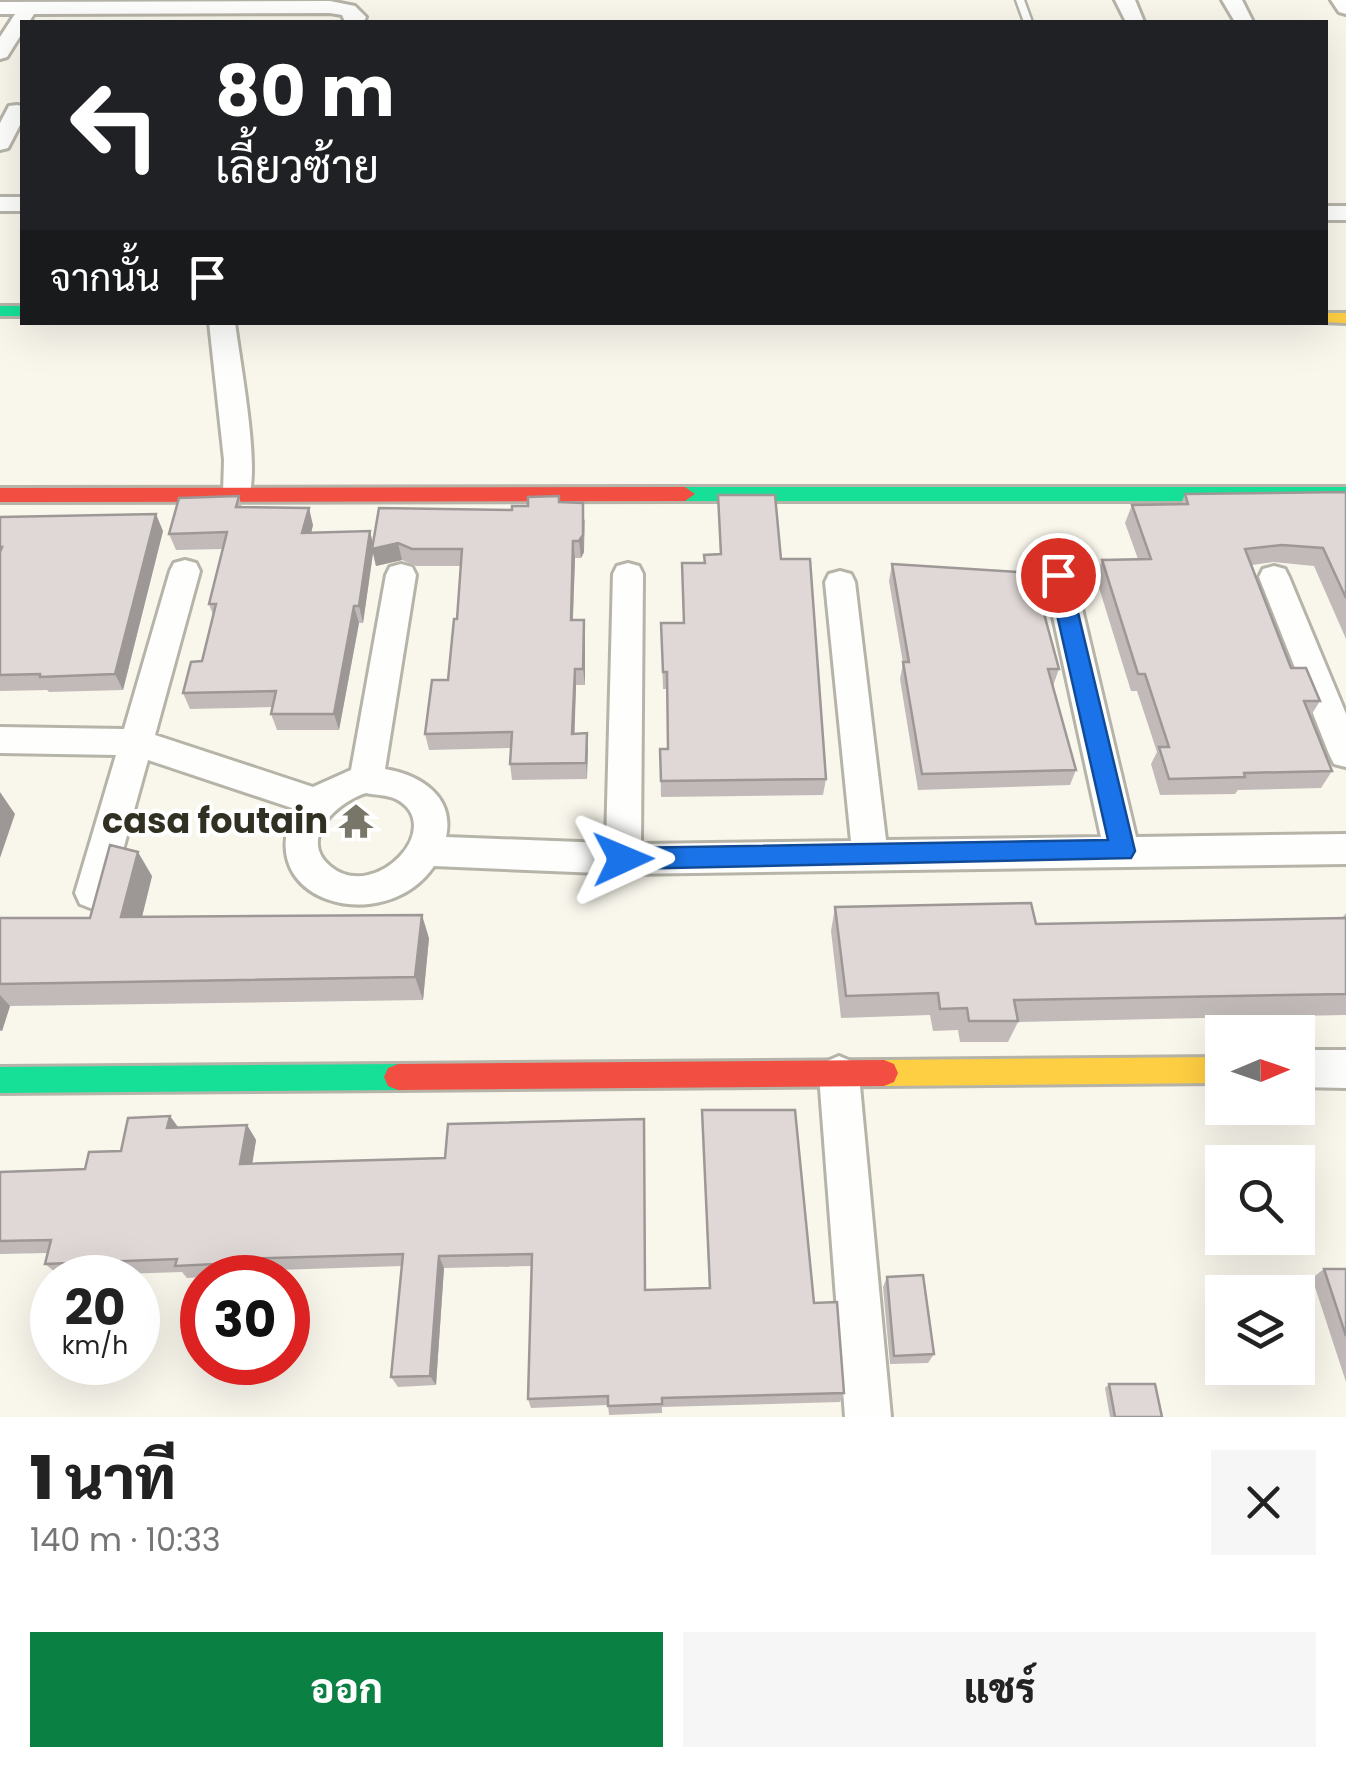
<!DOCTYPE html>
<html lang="th">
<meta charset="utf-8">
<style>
body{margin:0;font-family:Poppins,Sarabun,sans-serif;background:#f6f6f6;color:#222;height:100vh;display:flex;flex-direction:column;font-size:38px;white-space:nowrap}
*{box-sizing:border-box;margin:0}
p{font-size:32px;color:#767676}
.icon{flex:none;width:55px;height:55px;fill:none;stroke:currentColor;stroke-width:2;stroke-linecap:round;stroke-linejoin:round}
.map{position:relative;height:1417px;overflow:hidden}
.panel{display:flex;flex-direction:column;background:#fff;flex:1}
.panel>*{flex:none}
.hud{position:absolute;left:20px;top:20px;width:1308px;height:305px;border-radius:0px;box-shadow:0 10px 40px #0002;background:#202124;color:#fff;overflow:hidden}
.needle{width:65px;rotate:88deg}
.controls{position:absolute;left:1205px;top:1015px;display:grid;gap:20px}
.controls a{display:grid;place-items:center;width:110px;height:110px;border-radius:0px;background:#fff;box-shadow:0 10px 40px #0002;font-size:50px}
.speed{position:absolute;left:30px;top:1255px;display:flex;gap:20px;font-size:50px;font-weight:700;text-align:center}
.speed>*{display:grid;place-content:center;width:130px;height:130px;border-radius:50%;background:#fff;box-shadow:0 10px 40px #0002;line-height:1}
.speed small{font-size:25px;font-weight:400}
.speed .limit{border:15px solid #d22;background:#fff;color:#111}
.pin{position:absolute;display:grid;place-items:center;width:85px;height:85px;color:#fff;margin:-42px;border:5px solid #fff;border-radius:50%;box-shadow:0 2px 10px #0007}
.me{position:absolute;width:110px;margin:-55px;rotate:89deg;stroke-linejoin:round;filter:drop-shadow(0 0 8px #0008)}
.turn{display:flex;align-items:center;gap:35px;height:210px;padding:0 30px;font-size:45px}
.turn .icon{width:130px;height:130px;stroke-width:2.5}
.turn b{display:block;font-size:70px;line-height:85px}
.then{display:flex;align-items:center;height:95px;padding:0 30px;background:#0003;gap:20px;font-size:38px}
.round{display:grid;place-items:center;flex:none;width:105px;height:105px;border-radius:0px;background:#f6f6f6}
.head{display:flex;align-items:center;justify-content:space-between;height:170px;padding:0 30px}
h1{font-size:60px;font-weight:800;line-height:75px}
.primary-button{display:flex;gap:20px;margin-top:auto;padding:20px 30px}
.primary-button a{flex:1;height:115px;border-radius:0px;background:#0b8043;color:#fff;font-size:40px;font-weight:800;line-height:115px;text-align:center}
.primary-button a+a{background:#f6f6f6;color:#222}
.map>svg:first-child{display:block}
</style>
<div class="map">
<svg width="1346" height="1417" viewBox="0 0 1346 1417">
<rect width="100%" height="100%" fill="#f9f7ec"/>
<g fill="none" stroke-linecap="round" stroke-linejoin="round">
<defs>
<path id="lane" d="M1016,0H1024L1032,22H1024Z"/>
<path id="street" d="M1115,0H1135L1144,22H1126Z
M1222,0H1242L1253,22H1235Z
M1331,0H1346V14L1339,12Z
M330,1L355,6L366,17L364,22H345L342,15L330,13L34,14L29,22H22V33L7,57L0,59V37L15,14H0V2Z
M17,105L22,106V121L8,148L0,150V123L9,106Z
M0,197H22V211H0Z
M1325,206H1346V220H1325Z
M209,322H235C239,357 262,475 247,500H227L223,493L224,460Z
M185,560L196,563L200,571L155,735L313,787L351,770L386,575L390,567L401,564L412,567L416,575L385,769C420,775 455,796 446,837L606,843L613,574L617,566L628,563L639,566L643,574L641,844L851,841L825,582L829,574L840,571L851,574L855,582L886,840L1101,837L1044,575L1048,567L1059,564L1070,567L1074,575L1136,837L1346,834V864L623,874L434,866C384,939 249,902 295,809L148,760L111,893L106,904L93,909L80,904L75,893L116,755L0,753V727L124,729L170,571L174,563ZM366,793C375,795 388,795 396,799C448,826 375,904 330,866C297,838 339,801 366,793Z
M1274,566L1285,569L1289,577L1346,714V767L1334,764L1329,754L1259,577L1263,569Z
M1298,1050H1346V1088L1298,1087Z
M839,1056L853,1062L859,1075L891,1417H845L819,1075L825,1062Z"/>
<path id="fast" d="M0,306H22V316H0Z
M685,487H1346V501H685L675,494Z
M398,1064L408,1068L412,1077L408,1086L398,1090L0,1093V1067Z"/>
<path id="slow" d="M1325,313H1346V323L1322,322H1325Z
M1222,1057V1083L884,1086L874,1082L870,1073L874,1064L884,1060Z"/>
<path id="jam" d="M685,487L695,494L685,501L0,502V488Z
M884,1060L894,1064L898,1073L894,1082L884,1086L398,1090L388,1086L384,1077L388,1068L398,1064Z"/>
</defs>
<use href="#lane" stroke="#b6b4a9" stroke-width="5"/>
<use href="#street" stroke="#b6b4a9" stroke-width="6"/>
<use href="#fast" stroke="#b6b4a9" stroke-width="6"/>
<use href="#slow" stroke="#b6b4a9" stroke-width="6"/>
<use href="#jam" stroke="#b6b4a9" stroke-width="6"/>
<use href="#lane" fill="#fefefc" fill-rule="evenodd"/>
<use href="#street" fill="#fefefc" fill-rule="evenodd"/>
<use href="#fast" fill="#16e098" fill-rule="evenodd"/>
<use href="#slow" fill="#ffcf43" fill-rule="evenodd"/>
<use href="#jam" fill="#f24e42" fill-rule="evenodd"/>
</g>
<path fill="#c1bab8" d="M1346,492V639L1314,566L1273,562L1252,565L1291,668L1320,701L1310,717L1332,771L1321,788L1238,790L1235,794L1160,795L1151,764L1157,752L1137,691H1131L1096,578L1102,560L1138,559L1125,523L1132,505L1181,504L1185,494Z
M718,495L781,559L826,779L823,795L661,797L660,749H668L667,689H663L661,623H683L720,554Z
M239,496L242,508L313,525L311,533L370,531L373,544L528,506L560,502L585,520L584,552L581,558H575L573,620H584L585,685H576L574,733H587V779L512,780L510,764L511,748L429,750L425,734L448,680L457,619L461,566H416L402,560L376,566L373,553L363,623H359L339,730H277L271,714L272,707L190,709L183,693L202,661L213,615L209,604L223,549L176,550L169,534Z
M0,517L163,531L123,690L49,692L47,690L0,691Z
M892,564L1059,669L1053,686L1076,770L1070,785L918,790L900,679L903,663L889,581Z
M152,876L142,917L429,938L423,1000L10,1006L2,1031H0V918H90Z
M835,907L1036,924L1342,918L1346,913V1015L1018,1022L1008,1042H960L958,1030L933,1031L930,1015L841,1018L831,931Z
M702,1110L814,1303L844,1393L840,1402L662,1407V1413L609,1415L608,1405L531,1408L528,1399L532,1266L444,1268L436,1385L398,1387L391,1377L402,1266L247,1271V1275L187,1278L182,1272L60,1276L45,1264L48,1253L0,1254V1172L85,1169L121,1151L178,1128L247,1125L256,1140L252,1164L646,1290L709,1288Z
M1324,1269H1346V1382L1312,1278Z
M887,1277L934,1354L928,1363L890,1364L883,1287Z
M1109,1384L1162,1417H1110L1105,1388Z"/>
<path fill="#9d9796" d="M583,503L584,552L581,558L579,541Z
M309,508L313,525L307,550L302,533Z
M156,514L163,531L123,690L115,674Z
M370,531L374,549L398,543L402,560L376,566L373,553L363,623L359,606Z
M573,541L575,558L572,637L571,620Z
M354,606L359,623L339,730L334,714Z
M584,620L585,636V685L583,669Z
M575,669L576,685L574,750L572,734Z
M587,733L588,749L587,779L586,763Z
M0,792L15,814L0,858Z
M138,852L152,876L136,941L121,917Z
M422,915L429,938L423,1000L415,977Z
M0,995L10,1006L2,1031L0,1029Z
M170,1116L181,1131L167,1128Z
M247,1125L256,1140L250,1178L240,1164Z
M439,1256L444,1268L436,1385L430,1376Z
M237,1259L247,1271V1275L236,1263Z"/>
<path fill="#e0d8d6" stroke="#9d9796" stroke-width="2.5" d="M1346,492V598L1323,548L1282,545L1245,549L1291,668H1306L1320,701H1304L1332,771L1244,773L1245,777L1169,779L1159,747H1169L1145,674H1138L1102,560L1151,559L1132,505L1188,504L1185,494Z
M718,495H775L781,559H810L826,779L661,781L660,749H668L667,672H663L661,623H684L682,563H705L704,555L721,554Z
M239,496L236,507L309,508L302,533L370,531L359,606H354L334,714H271L276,691L183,693L191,662L202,661L216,604H209L227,532L169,534L179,498Z
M559,496V502L583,503V535L579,541H573L571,620H584L583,669H575L572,734L587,733L586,763L510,764L512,732L425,734L432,680H448L454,619H457L462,549H412L398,543L372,549L379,508L512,510V506H528V497Z
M156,514L115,674L40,677V674L0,675V552L2,547H0V517Z
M892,564L1033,573L1059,669H1048L1076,770L922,774L903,662H909Z
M110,845L138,852L121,917L422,915L415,977L0,984V918H90Z
M1031,903L1036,924L1346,918V994L1014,1000L1018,1021H969L967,1008L940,1009L938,993L846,996L835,907Z
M702,1110H795L814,1303L837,1302L844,1393L662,1398V1404L608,1406V1396L528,1399L532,1254L439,1256L430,1376L391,1377L403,1254L237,1259L236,1263L175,1266L177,1259L45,1264L51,1240L0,1241V1172L85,1169L89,1152L121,1151L128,1118L170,1116L167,1128L247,1125L240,1164L445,1158L448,1124L644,1119L645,1290L710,1288Z
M1324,1269H1346V1336Z
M923,1275L934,1354L894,1356L887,1277Z
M1109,1384H1155L1162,1417H1115Z"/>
<path fill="#1a73e8" stroke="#114b97" stroke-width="2.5" d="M1058,567L1069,575L1135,851L1131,858L623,869L614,866L610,859L614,851L623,848L1108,840L1048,575Z"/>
<defs>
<symbol id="temple-bare" viewBox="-9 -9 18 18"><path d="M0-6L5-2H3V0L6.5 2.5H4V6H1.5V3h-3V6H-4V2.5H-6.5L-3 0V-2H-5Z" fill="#787669" stroke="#fff" stroke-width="2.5" paint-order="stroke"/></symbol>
</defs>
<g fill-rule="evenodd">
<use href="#temple-bare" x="331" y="796" width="50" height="50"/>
</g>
<g text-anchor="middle" stroke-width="8" stroke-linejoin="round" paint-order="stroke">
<g font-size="35" font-weight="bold" fill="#323023" stroke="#fff" text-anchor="end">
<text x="328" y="833">casa foutain</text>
</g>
</g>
</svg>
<div class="controls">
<a><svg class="needle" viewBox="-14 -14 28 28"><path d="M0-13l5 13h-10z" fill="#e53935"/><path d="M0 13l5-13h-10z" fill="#767676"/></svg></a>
<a><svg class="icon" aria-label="search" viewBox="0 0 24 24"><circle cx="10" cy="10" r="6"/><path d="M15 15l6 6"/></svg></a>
<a><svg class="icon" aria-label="layers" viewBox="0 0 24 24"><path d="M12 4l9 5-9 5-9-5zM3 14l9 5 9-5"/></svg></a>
</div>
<div class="speed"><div>20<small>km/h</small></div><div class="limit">30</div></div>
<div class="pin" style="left:1058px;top:575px;background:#d93025"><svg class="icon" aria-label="arrive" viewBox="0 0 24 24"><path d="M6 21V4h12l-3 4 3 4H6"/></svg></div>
<svg class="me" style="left:623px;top:859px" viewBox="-20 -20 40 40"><path d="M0-17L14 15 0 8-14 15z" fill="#1a73e8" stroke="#fff" stroke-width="4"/></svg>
<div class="hud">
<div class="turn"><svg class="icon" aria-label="left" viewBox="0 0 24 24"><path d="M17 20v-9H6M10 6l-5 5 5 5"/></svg><div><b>80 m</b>เลี้ยวซ้าย</div></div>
<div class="then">จากนั้น<svg class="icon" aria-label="arrive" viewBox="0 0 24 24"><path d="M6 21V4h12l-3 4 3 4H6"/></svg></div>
</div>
</div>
<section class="panel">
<div class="head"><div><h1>1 นาที</h1><p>140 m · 10:33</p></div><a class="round"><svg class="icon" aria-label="close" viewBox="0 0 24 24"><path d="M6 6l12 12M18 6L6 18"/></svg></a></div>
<div class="primary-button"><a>ออก</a><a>แชร์</a></div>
</section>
